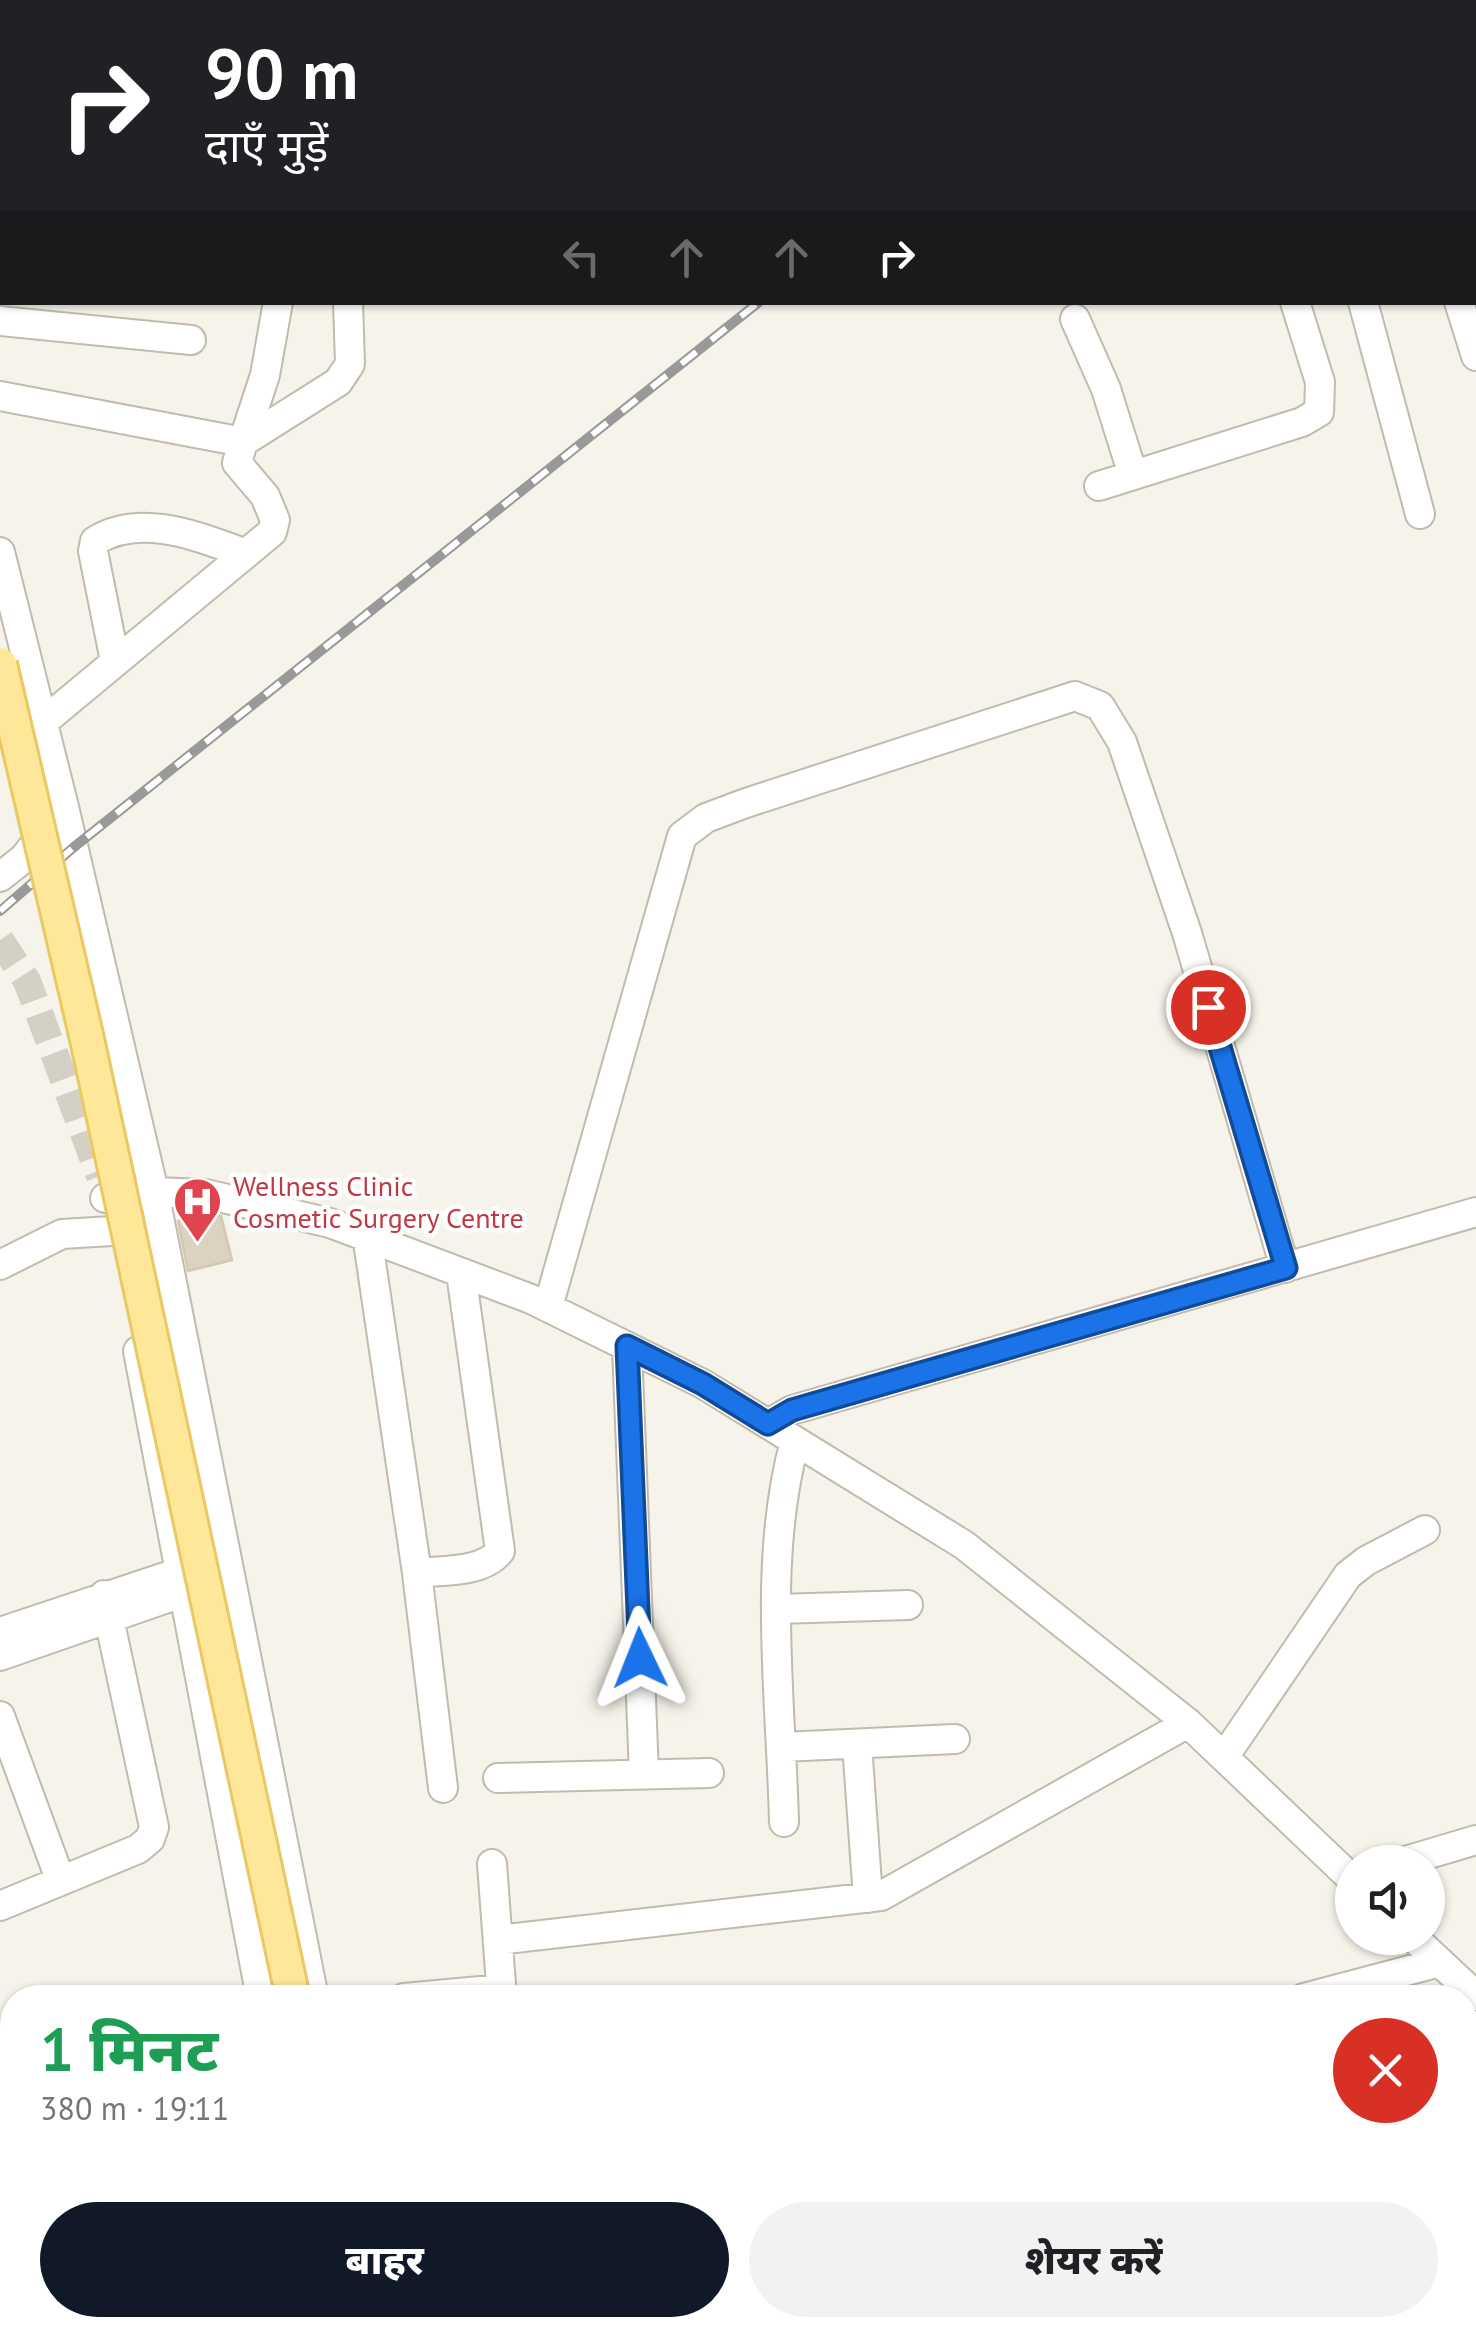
<!DOCTYPE html>
<html lang="hi">
<meta charset="utf-8">
<style>
body{margin:0;font-family:"PT Sans","Noto Sans Devanagari",sans-serif;background:#f2f2f2;color:#202124;height:100vh;display:flex;flex-direction:column;font-size:38px;white-space:nowrap}
*{box-sizing:border-box;margin:0}
p{font-size:32px;color:#757577}
.icon{flex:none;width:55px;height:55px;fill:none;stroke:currentColor;stroke-width:2;stroke-linecap:round;stroke-linejoin:round}
.map{position:relative;flex:1;overflow:hidden}
.panel{position:absolute;left:0px;top:1985px;width:1478px;height:352px;display:flex;flex-direction:column;background:#fff;border-radius:40px 40px 0 0;box-shadow:0 2px 8px #0004}
.panel>*{flex:none}
.top-card{position:absolute;left:0px;top:0px;width:1478px;height:305px;box-shadow:0 2px 8px #0004;background:#202124;color:#fff;overflow:hidden}
.buttons{position:absolute;left:1335px;top:1845px;display:grid;gap:20px}
.buttons a{display:grid;place-items:center;width:110px;height:110px;border-radius:50%;background:#fff;box-shadow:0 2px 8px #0004;font-size:50px}
.pin{position:absolute;display:grid;place-items:center;width:85px;height:85px;color:#fff;margin:-42px;border:5px solid #fff;border-radius:50%;box-shadow:0 2px 10px #0007}
.me{position:absolute;width:110px;margin:-55px;rotate:358deg;stroke-linejoin:round;filter:drop-shadow(0 0 8px #0008)}
.turn{display:flex;align-items:center;gap:35px;height:210px;padding:0 40px;font-size:45px}
.turn .icon{width:130px;height:130px;stroke-width:2.5}
.turn b{display:block;font-size:70px;line-height:85px}
.lanes{display:flex;align-items:center;height:95px;padding:0 40px;background:#0003;justify-content:center;gap:50px;direction:ltr}
.lanes .off{opacity:.35}
.round{display:grid;place-items:center;flex:none;width:105px;height:105px;border-radius:52px;background:#f2f2f2}
.summary{display:flex;align-items:center;justify-content:space-between;height:170px;padding:0 40px}
h1{font-size:60px;font-weight:800;line-height:75px;color:#1e9e55}
.cta{display:flex;gap:20px;margin-top:auto;padding:20px 40px}
.cta a{flex:1;height:115px;border-radius:60px;background:#111827;color:#fff;font-size:40px;font-weight:800;line-height:115px;text-align:center}
.cta a+a{background:#f2f2f2;color:#202124}
.map>svg:first-child{display:block}
</style>
<div class="map">
<svg width="1476" height="2336" viewBox="0 0 1476 2336">
<rect width="100%" height="100%" fill="#f6f3ea"/>
<path fill="#dbd2c1" stroke="#d3c8b1" stroke-width="2.5" d="M212,1214L221,1216L232,1260L188,1271L178,1221Z"/>
<g fill="none" stroke-linecap="round" stroke-linejoin="round">
<path stroke="#d4d0c6" stroke-width="28" stroke-dasharray="28 14" stroke-linecap="butt" d="M0,940L27,981L100,1176"/>
<defs>
<path id="minor" d="M268,0L287,2
M134,2V0
M515,2L517,0
M1475,69L1476,68
M0,89L2,90
M0,204H2
M1363,302L1420,514
M1459,302L1476,356
M1075,319L1106,389L1133,475
M0,321L191,340
M0,396L243,442L265,375L278,302
M1099,486L1302,422L1319,412L1320,382L1295,302
M0,552L64,807L24,858L0,877
M115,661L93,551L95,541C140,512 199,537 244,553
M42,723L272,532L275,520L265,496L237,463L243,442L338,382L350,364L348,302
M64,807L154,1192L314,1998
M105,1198L154,1192L206,1194L330,1223L531,1299L703,1384L964,1545L1188,1723L1352,1879
M367,1235L417,1573L443,1788
M0,1265L62,1234L112,1231
M548,1307L682,836L706,818L746,803L1075,696L1100,706L1122,742L1187,933L1285,1268
M627,1347L644,1774
M138,1351L261,1998
M768,1424L792,1410L1476,1212
M417,1573C443,1570 483,1573 500,1551L461,1273
M778,1609L908,1605
M0,1632L198,1566
M0,1656L202,1586
M0,1716L60,1879
M857,1744L868,1898
M782,1747L955,1739
M1224,1757L1348,1575L1366,1561L1425,1530
M498,1778L709,1773
M784,1822C781,1698 762,1561 795,1441
M1402,1862L1476,1840
M492,1864L502,1998
M0,1906L138,1849L150,1839L154,1827L104,1595
M1414,1938L1476,1996
M498,1940L881,1896L1188,1723
M404,1998L502,1989
M1304,1998L1440,1962
M0,2106L12,2103
M1465,2115L1476,2112
M0,2262L12,2258
M1465,2285L1476,2282
M331,2325L334,2336
M379,2325L381,2336
M531,2325L532,2336
M985,2325L988,2336
M1208,2325L1211,2336
M208,2336L249,2325
M1151,2336L1181,2325
M1290,2336L1327,2325"/>
<path id="major" d="M358,2325L360,2336"/>
</defs>
<use href="#minor" stroke="#c2bbac" stroke-width="32"/>
<use href="#major" stroke="#eac963" stroke-width="38"/>
<use href="#minor" stroke="#fff" stroke-width="28"/>
<use href="#major" stroke="#ffe799" stroke-width="32"/>
<defs>
<path id="rail" d="M1132,2L1135,0
M0,911L74,847L759,302"/>
</defs>
<use href="#rail" stroke="#999" stroke-width="10"/>
<use href="#rail" stroke="#fff" stroke-width="6" stroke-dasharray="19" stroke-linecap="butt"/>
<defs>
<path id="major-bridge" d="M0,664L87,1039L293,1998"/>
</defs>
<use href="#major-bridge" stroke="#eac963" stroke-width="38" stroke-linecap="butt"/>
<use href="#major-bridge" stroke="#ffe799" stroke-width="32"/>
</g>
<g fill="none" stroke-linecap="round" stroke-linejoin="round">
<defs>
<path id="route" d="M640,1658L627,1346L703,1384L768,1424L792,1410L1286,1268L1208,1007"/>
</defs>
<use href="#route" stroke="#114b97" stroke-width="25"/>
<use href="#route" stroke="#1a73e8" stroke-width="18"/>
</g>
<defs>
<symbol id="hospital-pin" viewBox="-11 -11 22 30"><path d="M0 17L-7.5 6A9.5 9.5 0 1 1 7.5 6Z" fill="#e0444e" stroke="#fff"/><path d="M-5-5h3v3.5h4V-5h3V5h-3V1.5h-4V5h-3Z" fill="#fff"/></symbol>
</defs>
<g fill-rule="evenodd">
<use href="#hospital-pin" x="170" y="1174" width="55" height="75"/>
</g>
<g text-anchor="middle" stroke-width="9" stroke-linejoin="round" paint-order="stroke">
<g font-size="28" fill="#be3a42" stroke="#fff" text-anchor="start">
<text x="233" y="1196">Wellness Clinic<tspan x="233" dy="32">Cosmetic Surgery Centre</tspan></text>
</g>
</g>
</svg>
<div class="buttons">
<a><svg class="icon" aria-label="sound" viewBox="0 0 24 24"><path d="M4 9h4l5-4v14l-5-4H4zM17 9q2 3 0 6"/></svg></a>
</div>
<div class="pin" style="left:1208px;top:1007px;background:#d93025"><svg class="icon" aria-label="arrive" viewBox="0 0 24 24"><path d="M6 21V4h12l-3 4 3 4H6"/></svg></div>
<svg class="me" style="left:640px;top:1658px" viewBox="-20 -20 40 40"><path d="M0-17L14 15 0 8-14 15z" fill="#1a73e8" stroke="#fff" stroke-width="4"/></svg>
<div class="top-card">
<div class="turn"><svg class="icon" aria-label="right" viewBox="0 0 24 24"><path d="M7 20v-9h11M14 6l5 5-5 5"/></svg><div><b>90 m</b>दाएँ मुड़ें</div></div>
<div class="lanes"><svg class="icon off" aria-label="left" viewBox="0 0 24 24"><path d="M17 20v-9H6M10 6l-5 5 5 5"/></svg><svg class="icon off" aria-label="ahead" viewBox="0 0 24 24"><path d="M12 20V5M6 11l6-6 6 6"/></svg><svg class="icon off" aria-label="ahead" viewBox="0 0 24 24"><path d="M12 20V5M6 11l6-6 6 6"/></svg><svg class="icon" aria-label="right" viewBox="0 0 24 24"><path d="M7 20v-9h11M14 6l5 5-5 5"/></svg></div>
</div>
<section class="panel">
<div class="summary"><div><h1>1 मिनट</h1><p>380 m · 19:11</p></div><a class="round" style="background:#d93025;color:#fff"><svg class="icon" aria-label="close" viewBox="0 0 24 24"><path d="M6 6l12 12M18 6L6 18"/></svg></a></div>
<div class="cta"><a>बाहर</a><a>शेयर करें</a></div>
</section>
</div>
